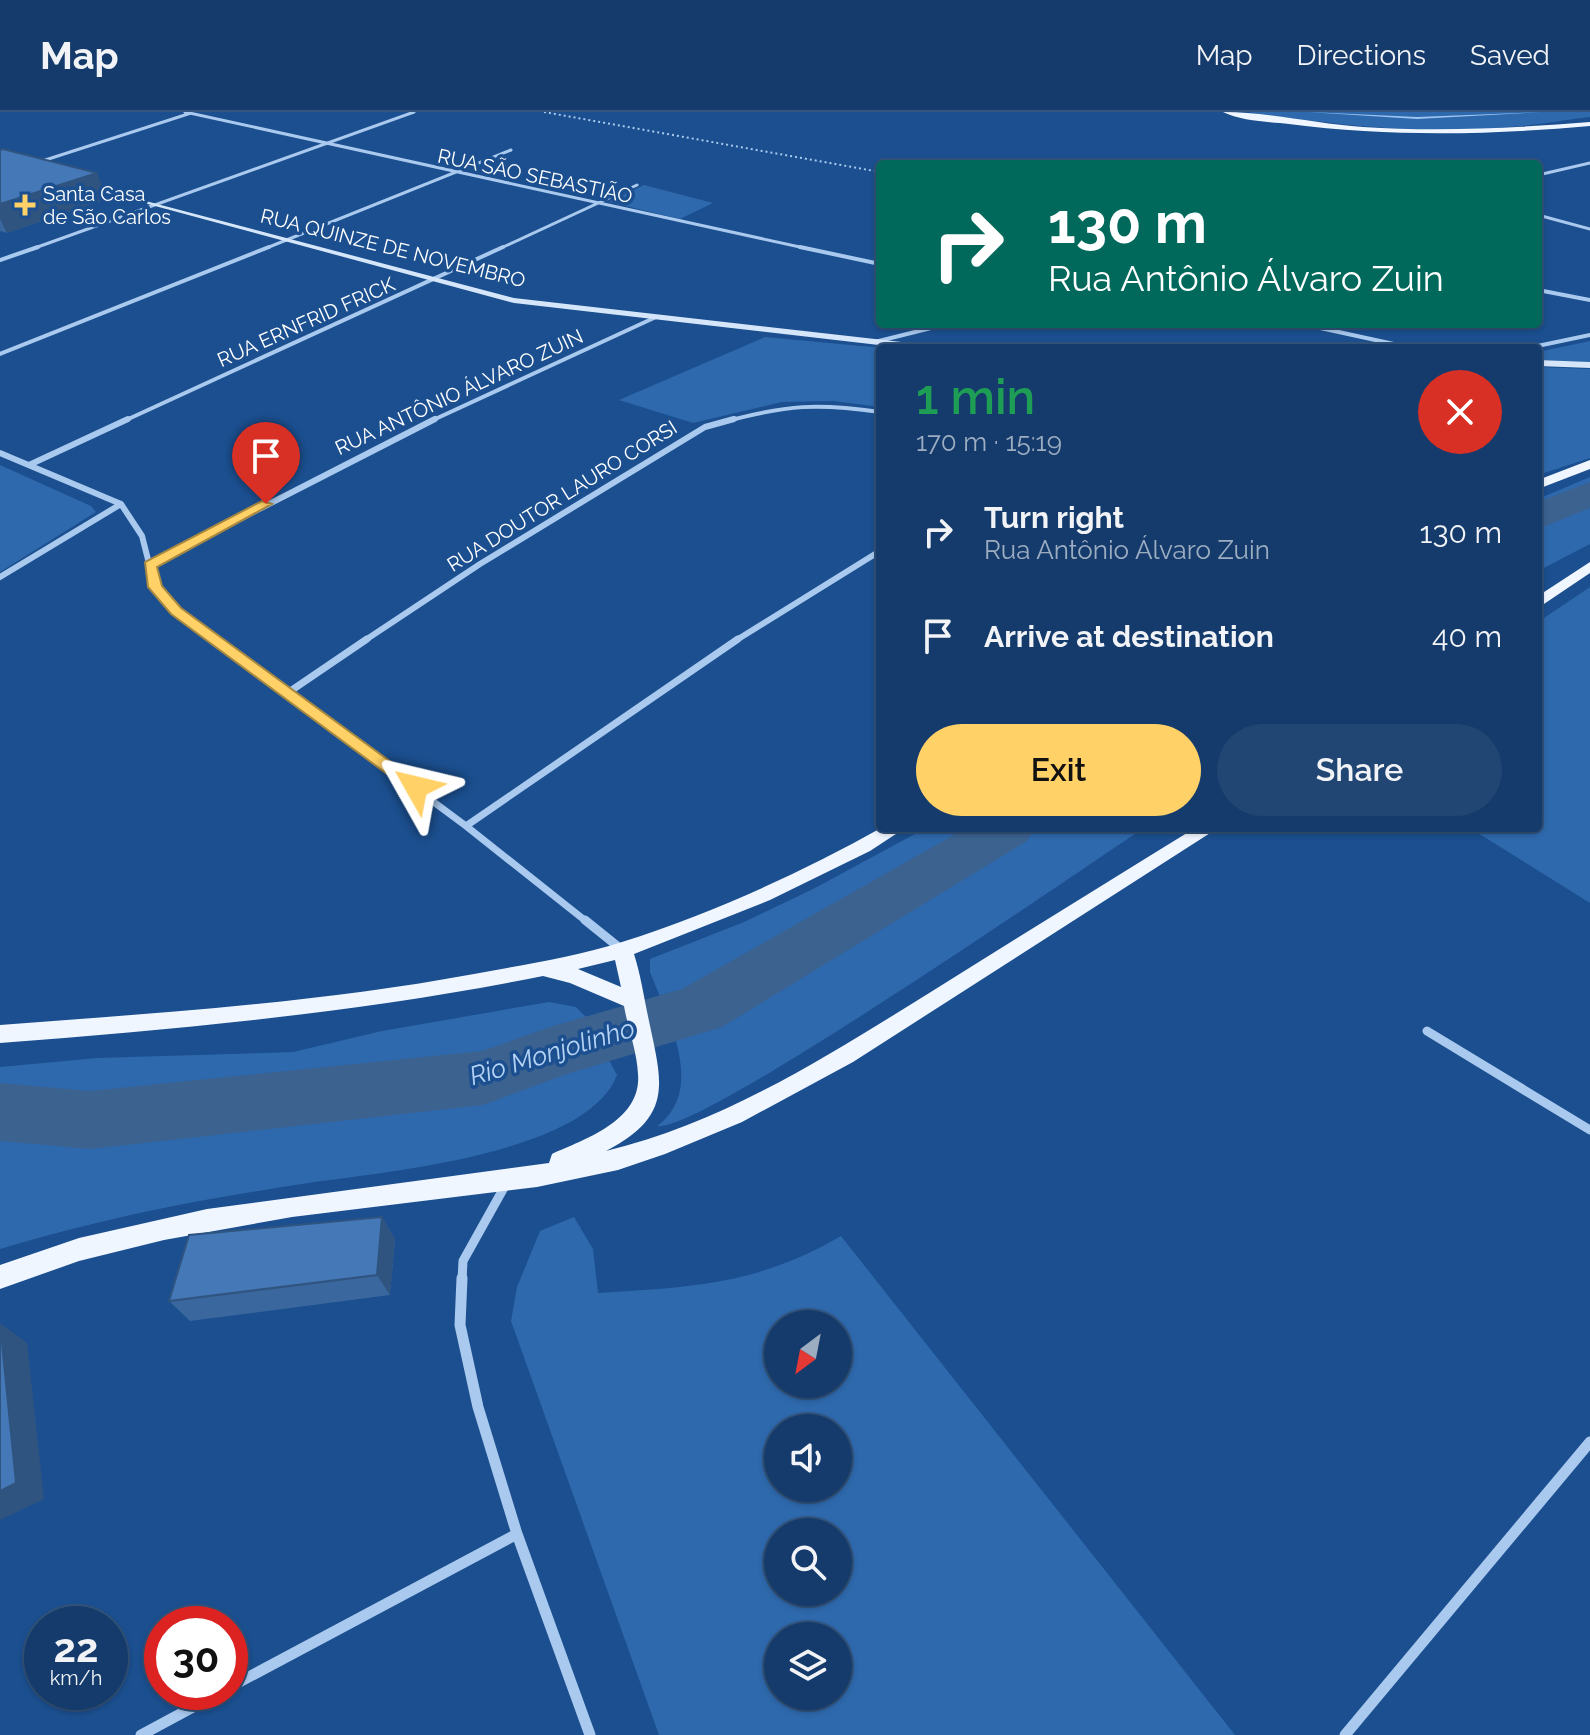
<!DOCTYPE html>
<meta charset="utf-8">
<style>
body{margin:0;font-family:Raleway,sans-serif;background:#214673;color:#f1f3f6;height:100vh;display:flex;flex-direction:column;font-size:30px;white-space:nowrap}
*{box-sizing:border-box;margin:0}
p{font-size:26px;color:#9dadc1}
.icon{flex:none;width:44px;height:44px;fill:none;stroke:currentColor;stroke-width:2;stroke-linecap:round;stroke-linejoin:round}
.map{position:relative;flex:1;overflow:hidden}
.sheet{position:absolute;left:876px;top:232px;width:666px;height:488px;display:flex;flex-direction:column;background:#143b6b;border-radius:8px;box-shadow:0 2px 6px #0004,0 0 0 2px #33557e}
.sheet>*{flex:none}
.guide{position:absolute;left:876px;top:48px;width:666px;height:168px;border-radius:8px;box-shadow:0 2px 6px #0004,0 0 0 2px #33557e;background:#00695c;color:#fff;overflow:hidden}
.needle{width:52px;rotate:212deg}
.fabs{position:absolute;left:764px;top:1198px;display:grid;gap:16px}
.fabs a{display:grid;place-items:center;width:88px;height:88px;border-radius:50%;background:#143b6b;box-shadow:0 2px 6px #0004,0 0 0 2px #33557e;font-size:40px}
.speed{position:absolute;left:24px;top:1494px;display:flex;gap:16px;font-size:40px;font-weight:700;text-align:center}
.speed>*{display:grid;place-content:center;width:104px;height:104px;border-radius:50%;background:#143b6b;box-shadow:0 2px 6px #0004,0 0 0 2px #33557e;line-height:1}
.speed small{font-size:20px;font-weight:400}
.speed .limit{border:12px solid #d22;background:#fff;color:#111}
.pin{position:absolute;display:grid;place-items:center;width:68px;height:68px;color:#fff;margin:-82px -34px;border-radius:50% 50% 50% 0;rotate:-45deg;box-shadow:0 0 8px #0007}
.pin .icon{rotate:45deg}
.me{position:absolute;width:88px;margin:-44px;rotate:307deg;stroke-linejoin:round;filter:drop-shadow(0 0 6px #0008)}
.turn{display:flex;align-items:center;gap:28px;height:168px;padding:0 40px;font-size:36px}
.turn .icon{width:104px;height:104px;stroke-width:2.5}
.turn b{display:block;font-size:56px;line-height:68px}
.round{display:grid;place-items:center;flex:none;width:84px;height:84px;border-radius:42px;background:#214673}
.overview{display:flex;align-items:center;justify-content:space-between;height:136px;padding:0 40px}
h1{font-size:48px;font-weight:600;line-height:60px;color:#1e9e55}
.cta{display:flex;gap:16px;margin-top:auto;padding:16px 40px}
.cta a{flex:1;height:92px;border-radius:48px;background:#ffd166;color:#111;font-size:32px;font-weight:600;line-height:92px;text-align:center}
.cta a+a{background:#214673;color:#f1f3f6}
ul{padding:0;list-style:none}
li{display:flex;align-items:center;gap:24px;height:104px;padding:0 40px}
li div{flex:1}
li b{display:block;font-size:30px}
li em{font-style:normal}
header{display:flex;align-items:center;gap:48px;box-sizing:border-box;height:112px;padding:0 40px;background:#143b6b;border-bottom:2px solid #33557e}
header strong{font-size:38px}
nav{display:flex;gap:44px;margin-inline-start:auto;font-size:28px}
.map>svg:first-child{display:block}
</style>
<header>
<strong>Map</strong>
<nav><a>Map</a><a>Directions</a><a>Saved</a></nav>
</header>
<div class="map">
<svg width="1590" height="1623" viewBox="0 0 1590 1623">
<rect width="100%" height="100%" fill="#1b4f8f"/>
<path fill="#2e69ad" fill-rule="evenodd" d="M1247,0H1590V5C1564,8 1537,13 1511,15C1424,24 1333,12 1247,0Z
M644,73L713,91L680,107L609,90Z
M765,225L883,236H880V295L833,289L782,290L693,311L619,288Z
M1590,229V250L1538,248V240Z
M1538,255L1590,257V346L1538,363Z
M0,353L91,394L96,400L0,460Z
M1590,365V432L1538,459V387Z
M1590,475V791L1470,716H1538V510Z
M926,716H1144C1083,756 698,1023 657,1014C707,978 667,904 650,860V847L744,810L815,776Z
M549,890L576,895L586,905L617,963C587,1043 382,1060 308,1071C270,1077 232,1083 194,1090C129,1102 64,1118 0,1137V955L97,946L293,940L382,919Z
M574,1105L593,1137L598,1181C692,1175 757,1173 841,1124L1235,1623H659L511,1209L517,1175L540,1119ZM838,1212V1272H778V1212ZM838,1316V1376H778V1316ZM838,1420V1480H778V1420ZM778,1524H838V1584H778Z"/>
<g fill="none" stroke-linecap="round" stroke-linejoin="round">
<path fill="#9cc4f0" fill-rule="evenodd" d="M1308,0L1417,5L1542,0L1417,7Z"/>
<path fill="#3c6290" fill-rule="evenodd" d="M1590,370V396L1538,417V390Z
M966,716H1035L1027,729L722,915L564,963L483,993L90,1037L0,1029V971L90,979L482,939L553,914L682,877Z"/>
<path stroke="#a9c9ee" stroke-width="2" stroke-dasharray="2 3" stroke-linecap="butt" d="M544,0L880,60"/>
<path stroke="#a9c9ee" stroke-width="3" d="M185,0L809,137
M36,51L191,1
M1538,63L1590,51
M1538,103L1590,117
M32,137L414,0
M264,137L511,38
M499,137L637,73"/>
<path stroke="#a9c9ee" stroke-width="4" d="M800,135L880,152
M0,148L38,135
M1538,178L1590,188
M1302,212L1412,236
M875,230L947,212
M1528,236L1590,223
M0,242L269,135
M124,309L503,135
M431,309L656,205
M727,309C788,293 817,291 880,300"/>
<path stroke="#a9c9ee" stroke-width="6" d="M0,341L121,392L142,424L155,475L176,499L217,529
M29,353L128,307
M150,453L435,307
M0,465L121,392
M364,529L480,452L705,315L734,307
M735,529L880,439"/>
<path stroke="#a9c9ee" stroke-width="7" d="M214,527L466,714L587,810
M289,580L367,527
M466,714L738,527"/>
<path stroke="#a9c9ee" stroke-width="9" d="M585,808L621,837
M1427,919L1590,1018
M462,1168L463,1149L506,1072"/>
<path stroke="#a9c9ee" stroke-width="11" d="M462,1166L460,1213L478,1295L517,1422L590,1623
M230,1575L517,1422
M141,1623L221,1580
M1345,1623L1590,1330"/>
<path fill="#d6e6fa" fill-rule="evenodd" d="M81,72L514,186L928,233L932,236H905L514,191L81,74Z
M1538,248L1590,250V256L1538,254Z"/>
<path fill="#f0f6ff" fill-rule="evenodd" d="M1223,0C1270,0 1317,12 1363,15C1439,20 1515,16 1590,10V14C1489,23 1389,25 1289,12C1269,10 1241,9 1223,0Z
M1590,348V357L1538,377V368Z
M1590,450V461L1538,496V484Z
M881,716H905L870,739L770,788L634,842C641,864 644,886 649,909C662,971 674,1004 606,1039C728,1010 837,938 942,873C1026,820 1111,768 1195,716H1218L853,950L742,1010L665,1042L618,1058L537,1075L292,1105L164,1128L79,1149L0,1177V1153L79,1126L207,1097L549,1051L552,1042C586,1027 642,1008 638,962C637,939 628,917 624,894L570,871L543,864C363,900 183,917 0,931V913C159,901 317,891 474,862C523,853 574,845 622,830C712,801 799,762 881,716ZM615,848L621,875L578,857Z"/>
</g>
<path fill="#3a679d" d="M0,38L107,87L7,121L0,119Z
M382,1105L395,1127L390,1183L190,1209L169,1189Z"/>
<path fill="#305480" d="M97,61L107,87L7,121L0,107V92Z
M382,1105L395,1127L390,1183L377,1163Z
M0,1211L27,1231L44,1387L0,1408Z"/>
<path fill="#4478b7" stroke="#305480" stroke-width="2" d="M3,37L97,61L0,92V38Z
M382,1105L377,1163L169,1189L189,1123Z
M0,1211L16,1371L0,1379Z"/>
<path fill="#ffd166" stroke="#a68842" stroke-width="2" d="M262,389L272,392L157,455L162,474L181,496L421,672V679H410L171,502L148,475L145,450Z"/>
<path fill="#ffd166" stroke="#1b4f8f" stroke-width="3" d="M21 81h8v8h8v8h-8v8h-8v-8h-8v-8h8z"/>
<g text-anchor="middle" stroke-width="7" stroke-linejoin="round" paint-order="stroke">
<g font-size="20" fill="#fff" stroke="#1b4f8f">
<text transform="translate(535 64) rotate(12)" y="7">RUA SÃO SEBASTIÃO</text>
<text transform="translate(393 136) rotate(14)" y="7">RUA QUINZE DE NOVEMBRO</text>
<text transform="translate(306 210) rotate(-24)" y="7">RUA ERNFRID FRICK</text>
<text transform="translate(459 280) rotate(-25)" y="7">RUA ANTÔNIO ÁLVARO ZUIN</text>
<text transform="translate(562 384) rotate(-32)" y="7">RUA DOUTOR LAURO CORSI</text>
</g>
<g font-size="20" fill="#fff" stroke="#1b4f8f" text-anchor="start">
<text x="43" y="89">Santa Casa<tspan x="43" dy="23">de São Carlos</tspan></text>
</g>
<g font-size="26" font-style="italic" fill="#b5d3f5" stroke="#1b4f8f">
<text transform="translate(552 940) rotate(-17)" y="9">Rio Monjolinho</text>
</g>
</g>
</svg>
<div class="fabs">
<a><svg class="needle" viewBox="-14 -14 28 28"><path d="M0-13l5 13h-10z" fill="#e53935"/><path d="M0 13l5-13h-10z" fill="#9dadc1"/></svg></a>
<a><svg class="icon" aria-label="sound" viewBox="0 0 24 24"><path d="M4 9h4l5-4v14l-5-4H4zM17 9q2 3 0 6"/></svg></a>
<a><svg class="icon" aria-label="search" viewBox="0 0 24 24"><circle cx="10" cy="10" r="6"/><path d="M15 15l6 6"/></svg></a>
<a><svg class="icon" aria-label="layers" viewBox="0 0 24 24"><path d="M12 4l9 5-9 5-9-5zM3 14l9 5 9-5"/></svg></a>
</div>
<div class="speed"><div>22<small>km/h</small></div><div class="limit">30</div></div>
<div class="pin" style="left:266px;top:392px;background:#d93025"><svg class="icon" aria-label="arrive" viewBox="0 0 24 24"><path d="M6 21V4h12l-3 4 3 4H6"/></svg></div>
<svg class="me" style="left:416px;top:675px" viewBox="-20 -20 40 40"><path d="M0-17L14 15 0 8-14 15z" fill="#ffd166" stroke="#fff" stroke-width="4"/></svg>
<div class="guide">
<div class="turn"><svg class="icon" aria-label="right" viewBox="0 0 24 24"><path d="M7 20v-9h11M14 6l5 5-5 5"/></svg><div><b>130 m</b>Rua Antônio Álvaro Zuin</div></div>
</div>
<section class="sheet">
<div class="overview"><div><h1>1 min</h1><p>170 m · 15:19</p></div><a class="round" style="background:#d93025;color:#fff"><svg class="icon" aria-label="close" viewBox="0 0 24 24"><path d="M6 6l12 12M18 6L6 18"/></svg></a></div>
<ul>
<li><svg class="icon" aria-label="right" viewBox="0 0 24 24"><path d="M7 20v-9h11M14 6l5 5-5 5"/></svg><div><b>Turn right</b><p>Rua Antônio Álvaro Zuin</p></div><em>130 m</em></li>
<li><svg class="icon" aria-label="arrive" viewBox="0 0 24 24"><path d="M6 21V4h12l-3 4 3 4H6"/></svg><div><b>Arrive at destination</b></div><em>40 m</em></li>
</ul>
<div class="cta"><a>Exit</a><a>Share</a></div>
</section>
</div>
